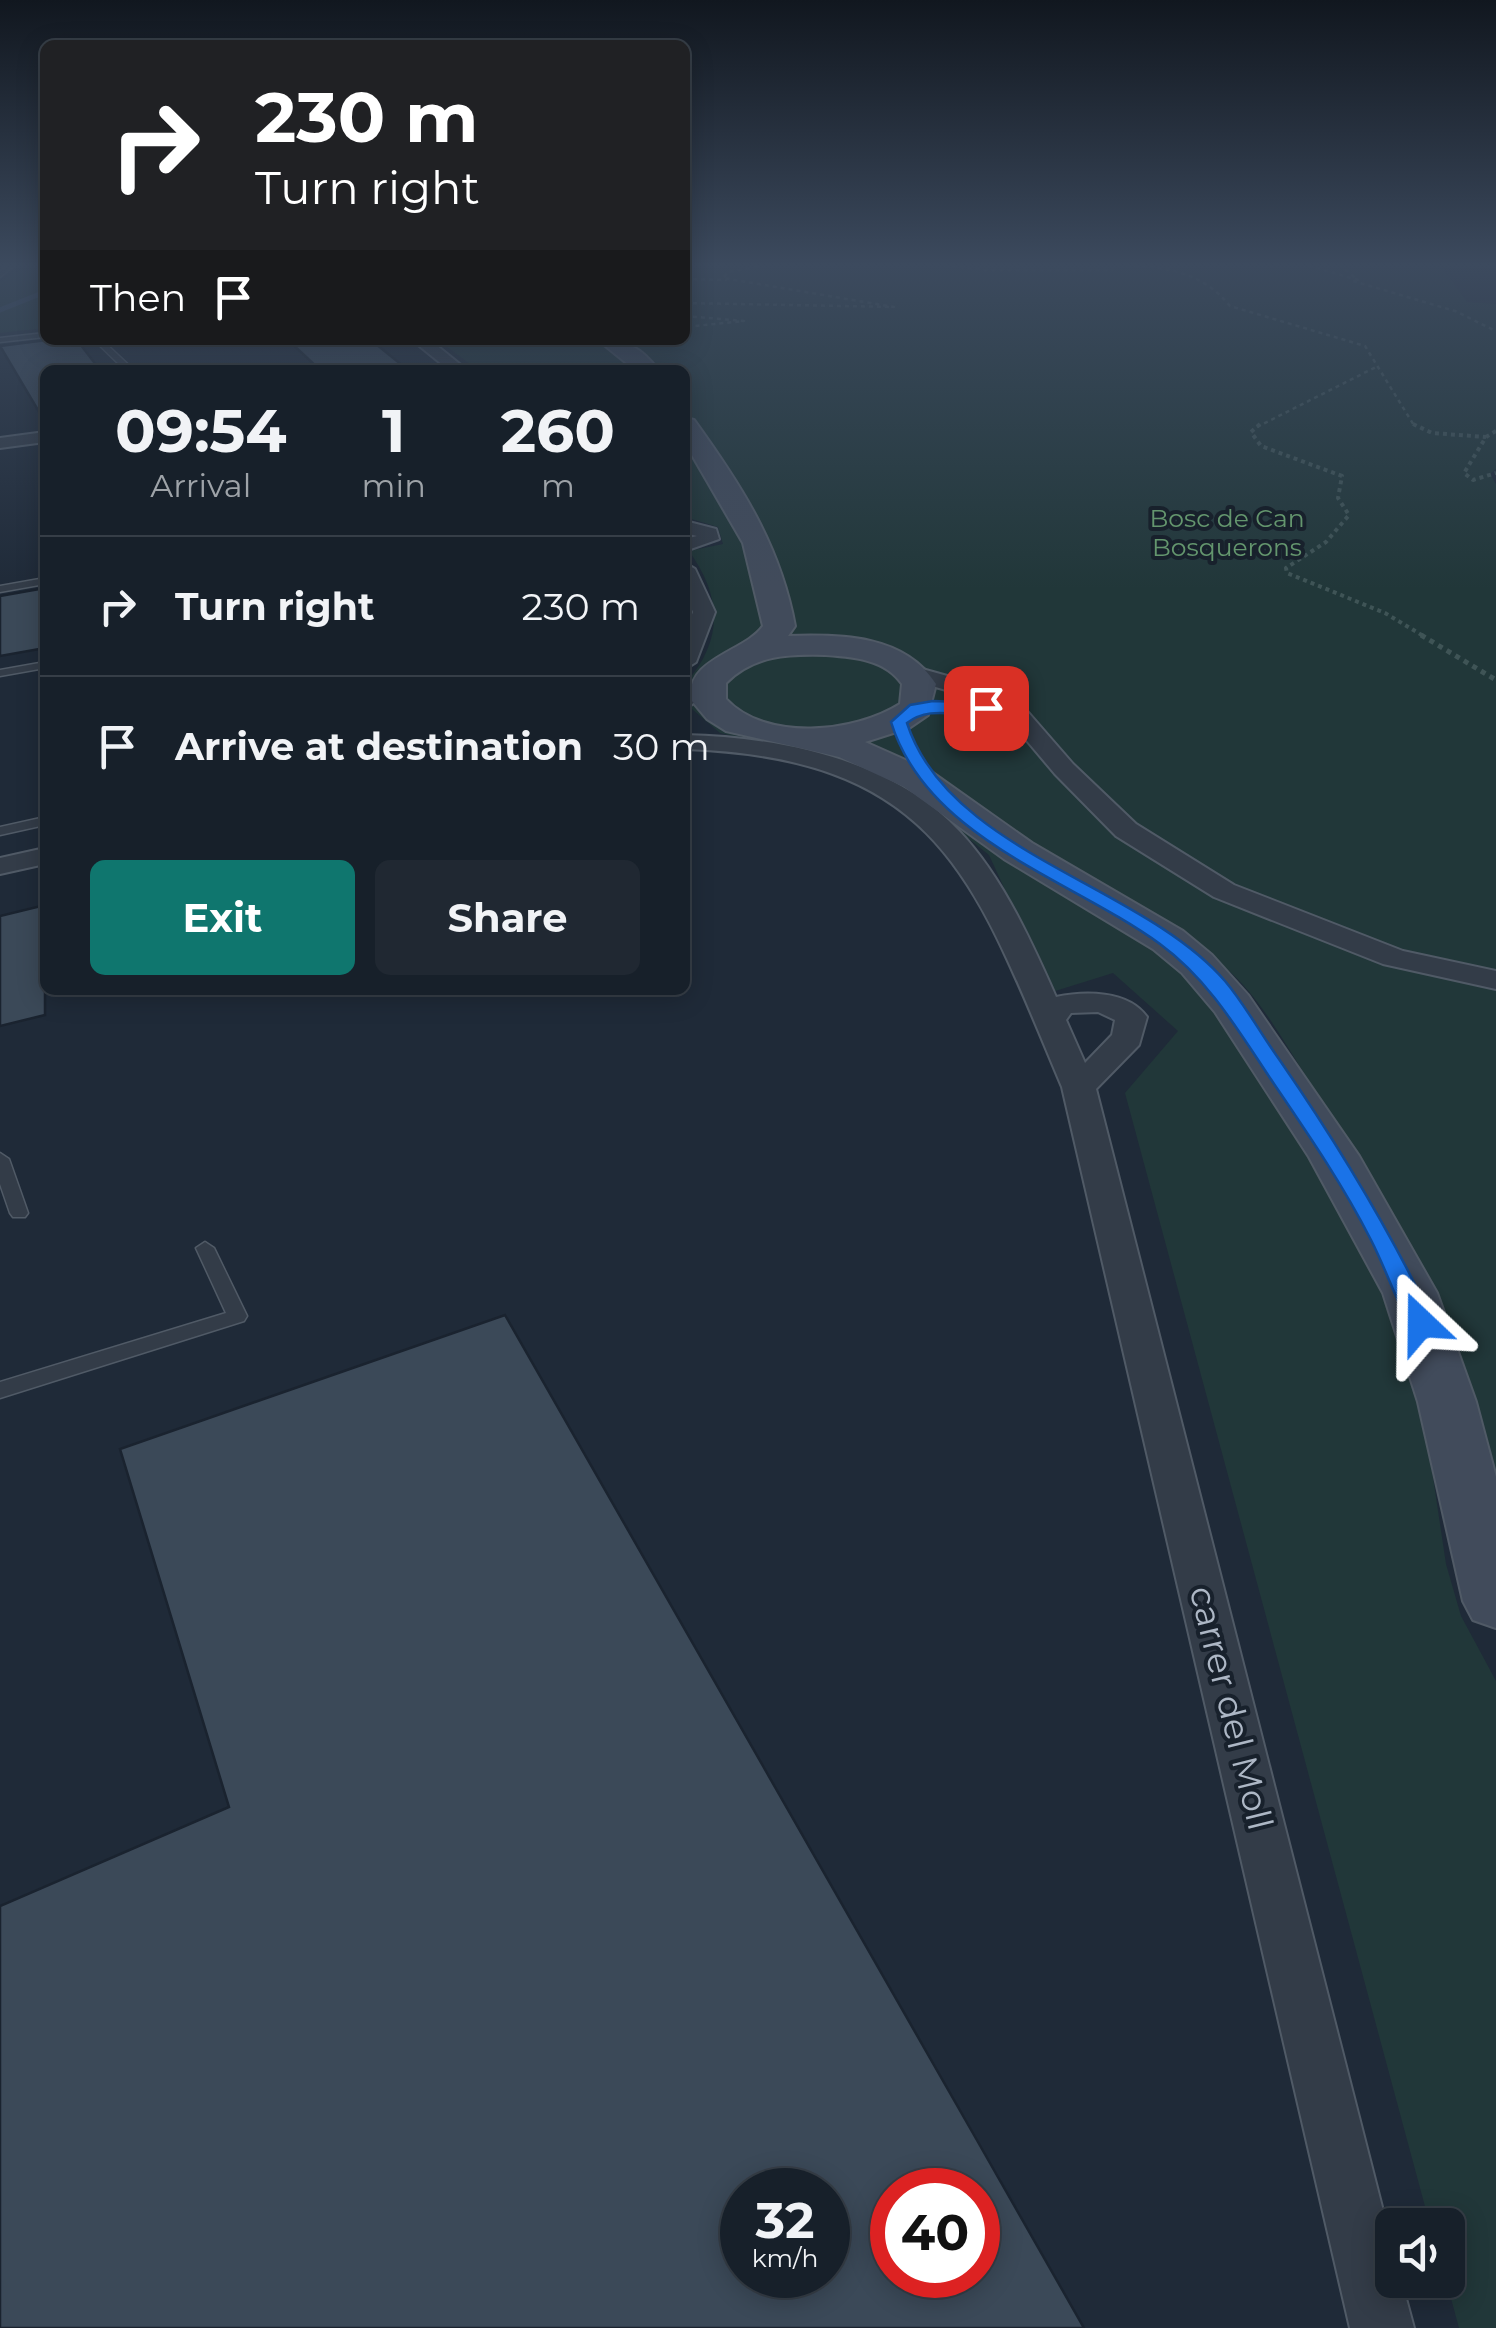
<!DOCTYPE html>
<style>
body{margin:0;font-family:Montserrat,sans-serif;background:#202832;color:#f1f3f6;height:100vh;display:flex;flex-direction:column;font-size:38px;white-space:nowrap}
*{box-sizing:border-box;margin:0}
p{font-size:32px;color:#9ea3a8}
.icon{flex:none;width:55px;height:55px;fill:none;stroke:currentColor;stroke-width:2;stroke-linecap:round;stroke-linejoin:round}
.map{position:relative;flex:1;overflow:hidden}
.drawer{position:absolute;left:40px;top:365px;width:650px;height:630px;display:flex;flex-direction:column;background:#17202a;border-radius:15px;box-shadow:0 5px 25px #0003,0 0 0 2px #363e47}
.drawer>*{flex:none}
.top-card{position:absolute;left:40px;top:40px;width:650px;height:305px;border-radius:15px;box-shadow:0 5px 25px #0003,0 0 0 2px #363e47;background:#202124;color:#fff;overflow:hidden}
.controls{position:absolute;left:1375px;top:2208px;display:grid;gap:20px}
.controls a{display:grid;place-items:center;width:90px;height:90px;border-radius:15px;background:#17202a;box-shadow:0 5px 25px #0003,0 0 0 2px #363e47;font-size:50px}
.speed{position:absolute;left:720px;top:2168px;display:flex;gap:20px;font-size:50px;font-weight:700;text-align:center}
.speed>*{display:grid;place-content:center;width:130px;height:130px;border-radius:50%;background:#17202a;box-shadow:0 5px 25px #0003,0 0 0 2px #363e47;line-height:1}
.speed small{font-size:25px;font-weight:400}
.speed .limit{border:15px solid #d22;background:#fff;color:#111}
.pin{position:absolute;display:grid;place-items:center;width:85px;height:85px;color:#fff;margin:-42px;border-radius:20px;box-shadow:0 5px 15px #0006}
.me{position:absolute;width:110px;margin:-55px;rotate:337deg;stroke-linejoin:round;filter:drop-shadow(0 0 8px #0008)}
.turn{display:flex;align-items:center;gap:35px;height:210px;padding:0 50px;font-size:45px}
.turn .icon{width:130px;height:130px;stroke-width:2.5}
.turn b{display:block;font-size:70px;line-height:85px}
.then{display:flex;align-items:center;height:95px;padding:0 50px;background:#0003;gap:20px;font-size:38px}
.eta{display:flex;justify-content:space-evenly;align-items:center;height:170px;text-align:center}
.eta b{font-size:60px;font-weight:700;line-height:70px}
.primary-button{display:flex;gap:20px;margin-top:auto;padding:20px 50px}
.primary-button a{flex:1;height:115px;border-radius:15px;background:#0f766e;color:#fff;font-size:40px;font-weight:700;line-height:115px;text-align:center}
.primary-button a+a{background:#202832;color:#f1f3f6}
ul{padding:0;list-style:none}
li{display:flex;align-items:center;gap:30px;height:140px;padding:0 50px;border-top:2px solid #363e47}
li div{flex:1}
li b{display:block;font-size:38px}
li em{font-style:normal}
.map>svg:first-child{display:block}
</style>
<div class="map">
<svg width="1496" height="2328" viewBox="0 0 1496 2328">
<rect width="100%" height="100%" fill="#1f2a38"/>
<path fill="#213739" d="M30,263H45V328L0,333V282Z
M685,263H1439L1467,302L1496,304V469L1490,474L1496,484V1473C1463,1329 1390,1204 1309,1081C1285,1044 1262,1000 1228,970C1213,956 1196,944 1180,932L1203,992L1275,1094L1359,1238L1401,1327L1419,1384L1446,1564L1461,1616L1496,1681V2328H1459L1446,2280L1448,2225H1430L1125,1093L1178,1031L1113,973L1052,992L989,855L919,799L867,766L720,733L685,703V684C724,640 722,597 689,551L723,544L718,527L685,517V370H478L438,340H685Z"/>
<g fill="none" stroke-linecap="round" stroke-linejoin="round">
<path stroke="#324660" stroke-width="5" d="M0,310L45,292"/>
</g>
<path fill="#3b4958" stroke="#1a232f" stroke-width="2.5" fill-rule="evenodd" d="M47,340H77L100,370H45V422L0,346Z
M288,340H371L408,370H320Z
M45,588V648L0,656V596Z
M45,905V1015L0,1026V916Z
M505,1315L978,2142L1084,2328H0V1906L229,1807L120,1449ZM742,2190H828V2275H742ZM892,2190H978V2275H892Z"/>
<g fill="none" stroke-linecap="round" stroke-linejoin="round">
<defs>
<path id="lane" d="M10,263H17L0,277V272Z
M45,333V337L0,342V338Z
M94,340H102L134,370H125Z
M45,578V584L0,592V586Z
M45,662V668L0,676V670Z
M45,817V825L0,835V827Z
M0,1153L9,1159L28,1213L25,1217H13L10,1213L0,1184Z
M205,1242L214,1248L247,1316L244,1321L0,1398V1382L226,1313L196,1248Z"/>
<path id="street" d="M412,340H430L467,370H449Z
M45,432V442L0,448V438Z
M685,521L716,529L719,539L685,551V539L697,536L685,533Z
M685,563L695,569L715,612L696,662L685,669V633L693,612L685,593Z
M915,667L1012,694L1073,764L1136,824L1234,885L1403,951L1496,971V989L1383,964L1214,897L1116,836L1055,774L996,704L907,679V669Z
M707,678L719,685L685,709V691Z
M685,735C774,737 881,757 949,821C998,867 1029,936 1056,997C1084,991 1128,990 1147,1017L1139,1045L1096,1089L1392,2246V2280H1401L1414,2328H1350L1062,1087C975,882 942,758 685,749ZM1098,1012L1115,1020L1112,1035L1085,1063L1066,1020L1071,1013Z
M45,848V864L0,874V858Z"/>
<path id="secondary" d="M598,340C626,340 641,347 658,370H635Z
M685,418L694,420C741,485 780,545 795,626L788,636C841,634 905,635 936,684L928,715L909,728L865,742L930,771L1032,843L1183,931L1212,955L1248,995L1359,1156L1437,1293L1476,1402L1496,1477V1628L1473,1620L1463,1601L1418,1402L1383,1293L1309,1157L1215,1012L1182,973L1153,949L1004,859L904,787L839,757L726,731L707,719L692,701C683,659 745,652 763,626L743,543L685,443ZM825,655C853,657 885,659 902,684L900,704C854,733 766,742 726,699V683C754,655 788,654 825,655Z"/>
</defs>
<use href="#lane" stroke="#505a66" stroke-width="3"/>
<use href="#street" stroke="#505a66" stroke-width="4"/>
<use href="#secondary" stroke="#505a66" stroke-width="4"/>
<path stroke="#3f5456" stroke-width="2.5" stroke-dasharray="4 4" stroke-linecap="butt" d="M928,263L985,270H1113
M1070,263C1127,268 1190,256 1230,306L1365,346L1415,427
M1301,263L1358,280L1337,263
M685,279L727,280
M1353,281L1455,311L1496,331
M685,303L894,307L723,278L728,272L779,263
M685,316L744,321L685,327
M1257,427L1378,366"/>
<path stroke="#3f5456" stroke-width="4" stroke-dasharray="4 4" stroke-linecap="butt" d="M1260,424L1251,432L1261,446L1342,476L1338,498L1349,515L1326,542L1286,568L1287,573L1385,613L1425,637
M1413,424L1432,433L1486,437
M1496,431L1486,437L1464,473L1473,480L1496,473"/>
<path stroke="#3f5456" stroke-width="5" stroke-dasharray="5 5" stroke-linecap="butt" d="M1421,635L1496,680"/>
<use href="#lane" fill="#333c48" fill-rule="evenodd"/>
<use href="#street" fill="#333c48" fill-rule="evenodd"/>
<use href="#secondary" fill="#414b5b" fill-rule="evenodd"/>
</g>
<linearGradient id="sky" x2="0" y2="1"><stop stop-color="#11171f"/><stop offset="0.45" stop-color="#3c4a5e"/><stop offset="1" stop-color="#3c4a5e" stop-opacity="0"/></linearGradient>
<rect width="1496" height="589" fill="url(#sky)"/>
<path fill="#1a73e8" stroke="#114b97" stroke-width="2.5" d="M933,701L986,703L994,708C969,724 935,701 907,723C949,853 1141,884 1225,981C1246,1006 1262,1036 1281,1062C1339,1146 1390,1230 1434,1323L1430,1329H1412C1396,1301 1386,1269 1371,1240C1342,1183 1306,1131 1270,1078C1238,1030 1208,979 1160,944C1071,879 927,839 891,722L910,705Z"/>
<g text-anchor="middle" stroke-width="8" stroke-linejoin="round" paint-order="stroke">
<g font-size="25" fill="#64966e" stroke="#18212c">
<text x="1227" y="527">Bosc de Can<tspan x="1227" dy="29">Bosquerons</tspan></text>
</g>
<g font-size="35" fill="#adb7c5" stroke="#18212c">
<text transform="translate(1231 1708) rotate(76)" y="12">carrer del Moll</text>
</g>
</g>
</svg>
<div class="controls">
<a><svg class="icon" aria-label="sound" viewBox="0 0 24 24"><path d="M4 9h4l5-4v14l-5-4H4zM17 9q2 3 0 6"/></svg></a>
</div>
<div class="speed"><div>32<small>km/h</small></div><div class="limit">40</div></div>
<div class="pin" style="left:986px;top:708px;background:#d93025"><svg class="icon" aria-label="arrive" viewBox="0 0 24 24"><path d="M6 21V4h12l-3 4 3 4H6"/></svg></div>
<svg class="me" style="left:1421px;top:1323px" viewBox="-20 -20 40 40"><path d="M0-17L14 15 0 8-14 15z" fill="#1a73e8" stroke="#fff" stroke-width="4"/></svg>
<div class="top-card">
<div class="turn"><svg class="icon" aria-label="right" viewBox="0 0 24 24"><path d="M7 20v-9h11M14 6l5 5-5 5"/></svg><div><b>230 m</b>Turn right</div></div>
<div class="then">Then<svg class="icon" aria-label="arrive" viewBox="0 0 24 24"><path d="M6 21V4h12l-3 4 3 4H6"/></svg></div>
</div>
<section class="drawer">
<div class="eta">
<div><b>09:54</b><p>Arrival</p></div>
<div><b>1</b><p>min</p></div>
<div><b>260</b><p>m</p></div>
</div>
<ul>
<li><svg class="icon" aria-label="right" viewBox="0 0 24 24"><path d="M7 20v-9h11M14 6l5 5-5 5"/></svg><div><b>Turn right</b></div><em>230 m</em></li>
<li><svg class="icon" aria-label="arrive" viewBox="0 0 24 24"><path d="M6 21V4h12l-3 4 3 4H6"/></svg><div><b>Arrive at destination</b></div><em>30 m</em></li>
</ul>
<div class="primary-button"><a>Exit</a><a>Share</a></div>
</section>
</div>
